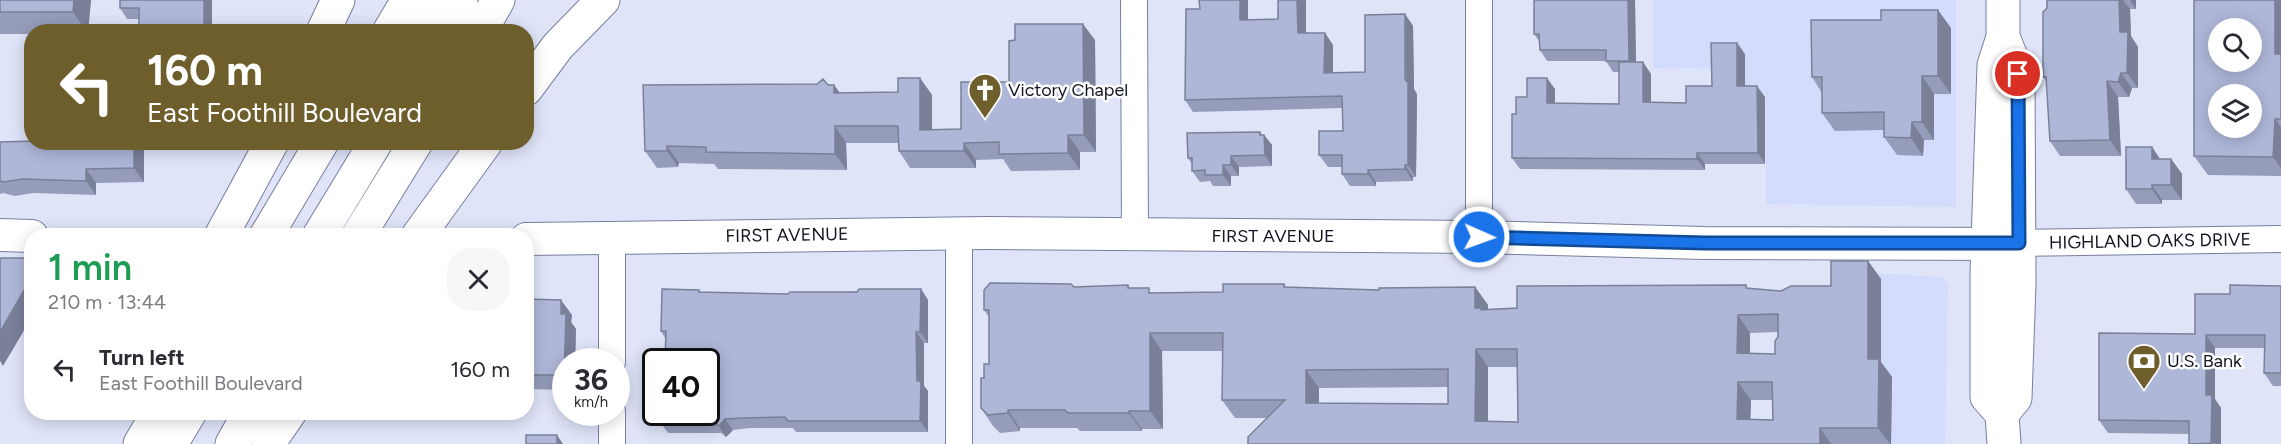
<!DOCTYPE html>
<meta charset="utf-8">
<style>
body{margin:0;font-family:Figtree,sans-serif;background:#f7f7f7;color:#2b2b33;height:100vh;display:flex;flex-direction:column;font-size:22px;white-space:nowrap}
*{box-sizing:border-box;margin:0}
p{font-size:20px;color:#7c7c81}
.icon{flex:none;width:33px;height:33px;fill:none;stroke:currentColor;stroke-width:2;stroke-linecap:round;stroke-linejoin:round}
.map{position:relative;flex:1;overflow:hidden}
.panel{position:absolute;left:24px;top:228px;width:510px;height:192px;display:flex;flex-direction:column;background:#fff;border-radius:24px;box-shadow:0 3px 15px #0003}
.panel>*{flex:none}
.top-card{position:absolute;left:24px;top:24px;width:510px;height:126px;border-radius:24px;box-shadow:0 3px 15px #0003;background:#6e5e2c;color:#fff;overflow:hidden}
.buttons{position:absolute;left:2208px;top:18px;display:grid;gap:12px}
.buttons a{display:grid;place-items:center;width:54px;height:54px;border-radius:50%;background:#fff;box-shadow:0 3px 15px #0003;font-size:30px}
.speed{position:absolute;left:552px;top:348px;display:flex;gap:12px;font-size:30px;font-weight:700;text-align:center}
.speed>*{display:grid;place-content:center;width:78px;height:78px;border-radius:50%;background:#fff;box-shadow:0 3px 15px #0003;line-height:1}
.speed small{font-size:15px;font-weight:400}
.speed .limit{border:3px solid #111;border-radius:9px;background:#fff;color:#111}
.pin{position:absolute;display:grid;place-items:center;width:51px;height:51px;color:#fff;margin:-26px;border:3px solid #fff;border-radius:50%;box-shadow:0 2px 6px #0007}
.me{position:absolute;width:66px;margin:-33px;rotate:92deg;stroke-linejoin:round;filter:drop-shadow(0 0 4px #0008)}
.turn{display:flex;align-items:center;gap:21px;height:126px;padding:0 24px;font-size:27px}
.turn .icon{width:78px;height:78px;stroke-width:2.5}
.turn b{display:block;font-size:42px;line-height:51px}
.round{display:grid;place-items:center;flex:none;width:63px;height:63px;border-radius:24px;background:#f7f7f7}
.headline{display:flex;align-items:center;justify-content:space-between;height:102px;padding:0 24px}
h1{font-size:36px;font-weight:600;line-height:45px;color:#1e9e55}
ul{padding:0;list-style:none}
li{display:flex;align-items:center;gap:18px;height:78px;padding:0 24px}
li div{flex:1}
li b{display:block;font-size:22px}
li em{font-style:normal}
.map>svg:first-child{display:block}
</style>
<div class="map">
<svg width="2281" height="444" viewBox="0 0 2281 444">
<rect width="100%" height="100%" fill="#dfe4f9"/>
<path fill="#d4dcfe" d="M1653,0H1956V207L1766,204V95L1745,94V50H1716V69L1653,68Z
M1840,271L1942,277L1948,284L1945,444H1839Z"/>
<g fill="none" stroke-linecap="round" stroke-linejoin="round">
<defs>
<path id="minor" d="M1134,0L1135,235
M612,237V362
M1479,237V0
M2019,243L2281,239
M612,444V412
M959,444V233"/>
<path id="tertiary" d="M0,235L32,236
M526,239L988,233L1479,237L1705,243L2013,244"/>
<path id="secondary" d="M2003,37L1994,65L1987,272V397L2002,414L2004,444
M2002,414L2015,398L2019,284L2018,74L2003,37V0"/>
<path id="motorway" d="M323,32L338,0
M389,32L408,0
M417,32L436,0
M442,32L461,0
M480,32L498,0
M526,89L558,46L603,0
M221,236L272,142
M266,236L322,142
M319,236L376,142
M358,236L416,142
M418,236L486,142
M140,444L159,412
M171,444L190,412
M232,444L250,412
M268,444L290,412"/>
</defs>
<use href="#minor" stroke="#787f9f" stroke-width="28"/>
<use href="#tertiary" stroke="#787f9f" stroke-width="34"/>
<use href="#secondary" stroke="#787f9f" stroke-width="35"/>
<use href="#motorway" stroke="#787f9f" stroke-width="35"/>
<use href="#minor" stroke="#fff" stroke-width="26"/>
<use href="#tertiary" stroke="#fff" stroke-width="32"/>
<use href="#secondary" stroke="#fff" stroke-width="33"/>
<use href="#motorway" stroke="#fff" stroke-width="33"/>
</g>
<path fill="#969dbb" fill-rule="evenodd" d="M0,0H91L88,32H32V34H0Z
M120,0H212V32H141L139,29V19H127L120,8Z
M1199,0H1248V20L1306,33H1325L1333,45V73L1365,72L1405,14L1413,26L1414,89L1417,94L1416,177H1413V181L1376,182V186H1350L1342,174V167H1328L1319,155L1343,131L1342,108L1193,112L1185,100L1200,9Z
M1534,0H1635L1636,62L1651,74V102L1686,103L1712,86L1737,43L1745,54V86L1765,97V164H1705V170L1520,169L1512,158L1516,114L1527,97L1555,89V104H1619V72H1613L1606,61H1547L1540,50L1539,41L1534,34Z
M2047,0H2136V9H2130L2131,36L2138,47V88H2132L2129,97H2118L2121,156H2060L2050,141L2047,82L2043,77Z
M2281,0V176L2208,175L2194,156Z
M1951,28V94H1934V140H1924L1923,156L1897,155L1884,137V130L1835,131L1822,113V93L1812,77Z
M1095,40L1096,152H1080V170L1011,171L1003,159L976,160V168H910L899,151V143H846L847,170L718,169L714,164L679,163L678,167L657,168L645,151L828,85H834L840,93L898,92L920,78L932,95V130L961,129L1009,82Z
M1260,132L1262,135H1264L1272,145V166L1239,167V176H1231V186H1213L1210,181L1200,182L1192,171V164L1188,158Z
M0,142H144V182L96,183V195L33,193L15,196L3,193L0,194Z
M2152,147L2160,159H2171L2182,174V200H2162V204H2136L2126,189Z
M1868,261L1881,279V362L1892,377L1891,444H1248L1267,418H1235L1222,400L1223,351H1162L1163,429H1142V431H1080L1077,428H1020V431L1000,433L993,426L981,408L984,378L989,364V317L984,310L1074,287L1128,285L1130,288L1153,293L1223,292L1284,284L1286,287L1379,290L1475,287L1488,305V309L1517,308L1746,285L1748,289L1781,291L1831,286ZM1778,332L1775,354L1750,353V333ZM1488,367H1517L1518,422L1488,421ZM1448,387V404L1319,403V388ZM1751,400H1772L1773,420L1750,419Z
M2281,286V386H2273L2264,373L2265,348H2215V399L2221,408V444H2189V434L2108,433L2099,420L2195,334L2230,294Z
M921,289L928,300V343H924V386L928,391V432H796L793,428H750L733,430L726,437L721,433H668L660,422L706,412L665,338L661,331L699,290L701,292L788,294Z
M526,299L572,315L571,322L576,329L575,362H566V390L526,389Z"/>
<path fill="#7a8098" d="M74,0H91L88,32H87L73,12Z
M204,0H212V32H206L204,29Z
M1240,0H1248V32L1240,20Z
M1297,0H1306V45L1298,33Z
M1628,0H1635L1636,72L1629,61Z
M2119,0H2123L2130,9L2131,36L2138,47V88L2127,73L2120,32Z
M2130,0H2136V9Z
M2275,0H2281V62L2275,54Z
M1938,10L1951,28V94L1938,76Z
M1405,14L1413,26L1414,89L1417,94L1416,177L1408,165Z
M1083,24L1095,40L1096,152L1084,135Z
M1325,33L1333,45V85L1324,73Z
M1737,43L1745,54V97L1737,86Z
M1643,62L1651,74V113L1643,102Z
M2121,73L2132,88L2129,97L2118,82Z
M1922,76L1934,94V140L1922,122Z
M920,78L932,95V146L920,130Z
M1547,78L1555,89V115L1547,103Z
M2107,81L2118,97L2121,156L2110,140Z
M834,85L846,102L834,93Z
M1757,86L1765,97V164L1758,153Z
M2275,119L2281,127V168L2273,157Z
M1912,122L1924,140L1923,156L1911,138Z
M835,126L846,143L847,170L835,154Z
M1260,132L1264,138V135L1272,145V166L1265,155Z
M1068,135L1080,152V170L1068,153Z
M134,142H144V182L134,168Z
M964,143L976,160V168L964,151Z
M667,146L679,163L678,167L667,151Z
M2152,147L2162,162L2152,159Z
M1697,153L1705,164V170L1697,159Z
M1231,156L1239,167V176L1231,165Z
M2171,159L2182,174V200L2171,185Z
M1223,165L1231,176V186L1223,175Z
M1405,165L1413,177V181L1405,169Z
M86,169L96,183V195L86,181Z
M1368,170L1376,182V186L1368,174Z
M2152,185L2162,200V204L2152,189Z
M32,258V317L3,366L0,361V332Z
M1868,261L1881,279V362L1892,377L1891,444H1890L1878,428L1868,359Z
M1475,287L1488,305V318L1475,308Z
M921,289L928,300V343L920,332Z
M561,300L572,315L571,322L576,329L575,362H566V378L564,375Z
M1738,315L1750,333V371L1737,353Z
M916,332L924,343V386L928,391V432L920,421L917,381Z
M1150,333L1162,351L1163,429L1150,411Z
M2206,335L2215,348V399L2221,408V444L2211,443L2206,395Z
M1476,349L1488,367V439L1475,421Z
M1306,370L1319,388V421L1306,403Z
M1738,382L1751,400L1750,438L1737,419Z
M1008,410L1020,428V431L1008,413Z
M1129,411L1142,429V431L1129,413Z
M725,419L733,430L726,437L719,426Z
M1820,428L1831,444H1820Z
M557,435L563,444H557Z"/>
<path fill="#afb7d9" stroke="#7a8098" stroke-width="1.5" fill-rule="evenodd" d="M0,0H74L73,12H0Z
M120,0H204V29H139V8H120Z
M1199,0H1240V20L1278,19V0H1297L1298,33H1325L1324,73L1365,72V15L1405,14V78L1406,81L1408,82V165H1405V169L1368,170V174H1342V155H1319V131H1343L1342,96L1185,100L1186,9H1200Z
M1534,0H1628L1629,61H1606V50H1540L1539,34H1534Z
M2047,0H2119L2120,32H2128L2127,73H2121L2118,82L2107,81L2110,140L2050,141L2046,77H2043V12L2047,8Z
M2194,0H2275V54H2281V119H2275L2273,157L2194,156ZM2218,28H2252V62H2218ZM2218,94H2252V128H2218Z
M1881,10H1938V76H1922V122H1912L1911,138L1884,137V112L1822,113V77H1812L1811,20H1881Z
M1015,24H1083L1084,135H1068V153L999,154V142L964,143V151H899L898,126H835V154L706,152V147H703L667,146V151H645L643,85L817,84L823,79L828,85H834V93L898,92V78H920V130L961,129V82H1009V41L1015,40Z
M1711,43H1737V86H1757L1758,153H1697V159L1512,158V114H1516V97H1527V78H1547V103L1619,104V62H1643V102L1686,103V86H1712Z
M1260,132V135H1264L1265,155L1231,156V165H1223V175H1205V170L1192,171V158H1188L1187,133Z
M32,141V142H134V168L86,169V181L22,179L4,182L0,181V142Z
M2126,147H2152V159H2171V185H2152V189H2126Z
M0,258H31V278L0,332Z
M1831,261H1868V359H1879L1878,428H1820V444H1248V437L1285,400H1222L1223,333H1150V411H1129V413H1068L1065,410H1008V413L988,415L981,408V378H984V364H989V310H984V290L990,283L1071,284L1074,287L1128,285V288H1149V293L1223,292V284H1284V287L1379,290V288L1475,287V308H1481V310L1517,308V286L1746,285V288L1781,291L1791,286H1831ZM1778,314V337L1775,341V354L1737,353L1738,315ZM1476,349H1517L1518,422L1475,421ZM1448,369V404L1306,403V370ZM1738,382H1772L1773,420L1737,419Z
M2230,285L2281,286V373H2264L2265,335H2206V395H2212L2211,443L2189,444V421L2099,420V333L2195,334V294H2230Z
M662,289L699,290V292L788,294L790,292H857L859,289H921L920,332H916L917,381H921L920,421H788L785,417L742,418L725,419L719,426L714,422H660L661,412H706V362H665L666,331H661Z
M526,299L561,300V314H566L564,375H526Z
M526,435H557V444H526Z"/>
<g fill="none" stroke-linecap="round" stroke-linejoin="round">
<defs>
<path id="route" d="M1479,237L1705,243H2019L2018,74"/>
</defs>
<use href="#route" stroke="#114b97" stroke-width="15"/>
<use href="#route" stroke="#1a73e8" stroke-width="10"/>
</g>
<defs>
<symbol id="church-pin" viewBox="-11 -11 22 30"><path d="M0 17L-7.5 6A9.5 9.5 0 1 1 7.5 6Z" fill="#6e5e2c" stroke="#fff"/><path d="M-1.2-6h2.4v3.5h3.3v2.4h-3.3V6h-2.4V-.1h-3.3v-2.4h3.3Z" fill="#fff"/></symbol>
<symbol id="bank-pin" viewBox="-11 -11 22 30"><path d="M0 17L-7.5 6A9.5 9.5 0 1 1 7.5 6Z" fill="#6e5e2c" stroke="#fff"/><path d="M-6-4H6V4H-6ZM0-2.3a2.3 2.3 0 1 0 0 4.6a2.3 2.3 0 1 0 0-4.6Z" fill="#fff"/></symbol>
</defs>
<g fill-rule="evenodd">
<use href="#church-pin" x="966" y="71" width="38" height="52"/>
<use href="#bank-pin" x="2125" y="342" width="38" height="52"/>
</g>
<g text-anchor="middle" stroke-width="5" stroke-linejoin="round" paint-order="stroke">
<g font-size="18" fill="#131622" stroke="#fff" text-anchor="start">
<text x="1008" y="96">Victory Chapel</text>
<text x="2167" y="367">U.S. Bank</text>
</g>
<g font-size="18" fill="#131622" stroke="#fff">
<text transform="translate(787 235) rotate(-1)" y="6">FIRST AVENUE</text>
<text x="1273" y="242">FIRST AVENUE</text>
<text transform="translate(2150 241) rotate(-1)" y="6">HIGHLAND OAKS DRIVE</text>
</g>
</g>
</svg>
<div class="buttons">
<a><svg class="icon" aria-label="search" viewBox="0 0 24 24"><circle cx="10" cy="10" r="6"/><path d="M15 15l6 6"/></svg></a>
<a><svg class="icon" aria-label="layers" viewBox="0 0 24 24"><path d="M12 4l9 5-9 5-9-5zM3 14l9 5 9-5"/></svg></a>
</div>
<div class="speed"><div>36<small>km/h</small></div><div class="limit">40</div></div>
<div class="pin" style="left:2018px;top:74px;background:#d93025"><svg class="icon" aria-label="arrive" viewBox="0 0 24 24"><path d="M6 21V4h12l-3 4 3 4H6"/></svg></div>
<svg class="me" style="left:1479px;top:237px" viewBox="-20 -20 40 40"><circle r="17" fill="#1a73e8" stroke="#fff" stroke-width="3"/><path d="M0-11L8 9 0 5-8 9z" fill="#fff"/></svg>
<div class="top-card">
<div class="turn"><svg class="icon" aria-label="left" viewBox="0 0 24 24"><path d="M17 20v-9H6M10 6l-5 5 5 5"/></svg><div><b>160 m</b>East Foothill Boulevard</div></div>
</div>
<section class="panel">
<div class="headline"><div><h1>1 min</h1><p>210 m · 13:44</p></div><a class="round"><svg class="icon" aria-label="close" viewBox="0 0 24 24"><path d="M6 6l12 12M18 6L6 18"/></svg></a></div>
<ul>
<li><svg class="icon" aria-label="left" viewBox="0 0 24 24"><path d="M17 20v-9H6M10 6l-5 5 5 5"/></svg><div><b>Turn left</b><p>East Foothill Boulevard</p></div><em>160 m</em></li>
</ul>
</section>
</div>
